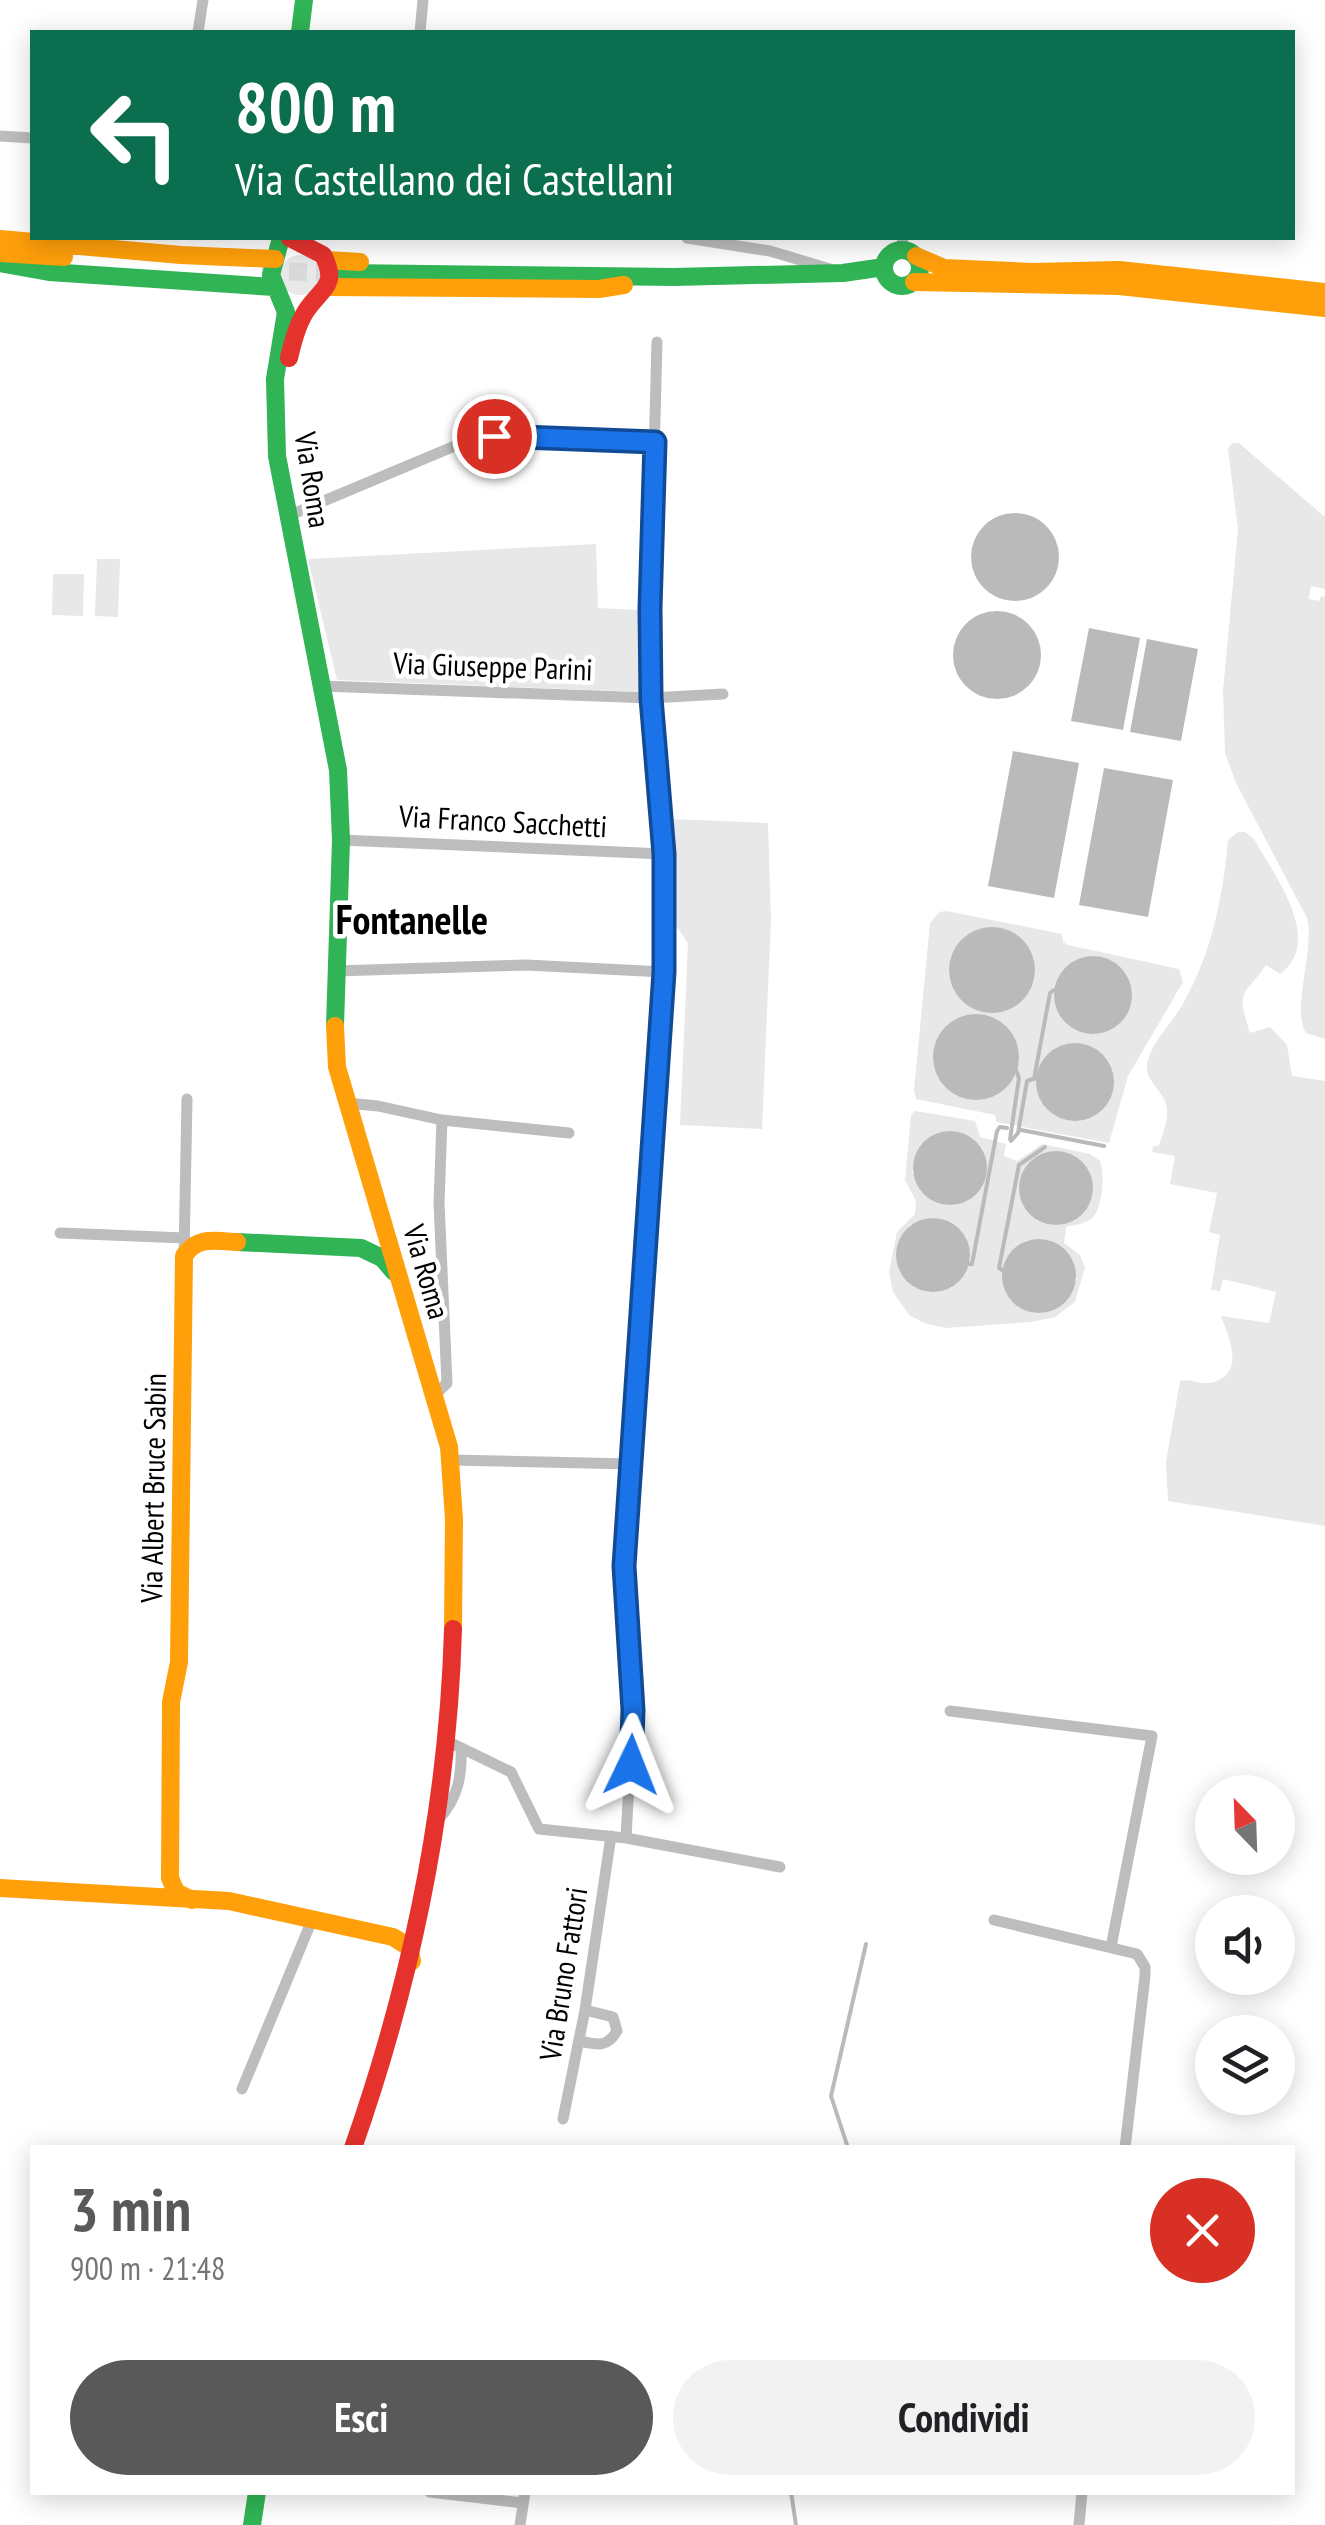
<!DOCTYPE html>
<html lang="it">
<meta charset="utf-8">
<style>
body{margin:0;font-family:"PT Sans Narrow",sans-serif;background:#f2f2f2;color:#202124;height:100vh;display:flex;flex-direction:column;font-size:38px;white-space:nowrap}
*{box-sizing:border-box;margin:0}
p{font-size:32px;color:#757577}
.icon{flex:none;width:55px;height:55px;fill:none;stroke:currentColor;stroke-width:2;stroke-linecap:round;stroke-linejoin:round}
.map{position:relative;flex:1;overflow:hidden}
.sheet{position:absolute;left:30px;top:2145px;width:1265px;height:350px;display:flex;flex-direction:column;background:#fff;border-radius:0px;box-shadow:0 5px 25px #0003}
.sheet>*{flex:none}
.guide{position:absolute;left:30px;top:30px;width:1265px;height:210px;border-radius:0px;box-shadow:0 5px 25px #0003;background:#0b6e4f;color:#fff;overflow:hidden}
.needle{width:65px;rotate:337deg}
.fabs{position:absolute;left:1195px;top:1775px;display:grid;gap:20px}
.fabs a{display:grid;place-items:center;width:100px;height:100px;border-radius:50%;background:#fff;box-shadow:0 5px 25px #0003;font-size:50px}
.pin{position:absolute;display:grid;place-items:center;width:85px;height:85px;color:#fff;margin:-42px;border:5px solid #fff;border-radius:50%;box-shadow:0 2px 10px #0007}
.me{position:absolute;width:110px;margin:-55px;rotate:2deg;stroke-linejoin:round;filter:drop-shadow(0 0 8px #0008)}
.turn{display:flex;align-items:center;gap:35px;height:210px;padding:0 40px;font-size:45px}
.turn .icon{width:130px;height:130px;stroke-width:2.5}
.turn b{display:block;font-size:70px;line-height:85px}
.round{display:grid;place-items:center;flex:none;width:105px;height:105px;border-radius:52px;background:#f2f2f2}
.headline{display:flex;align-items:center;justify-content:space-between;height:170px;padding:0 40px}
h1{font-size:60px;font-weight:700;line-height:75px;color:#595959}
.primary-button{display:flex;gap:20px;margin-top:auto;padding:20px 40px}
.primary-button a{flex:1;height:115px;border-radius:60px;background:#595959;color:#fff;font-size:40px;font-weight:700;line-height:115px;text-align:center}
.primary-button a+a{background:#f2f2f2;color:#202124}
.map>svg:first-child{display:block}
</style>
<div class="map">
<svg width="1325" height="2525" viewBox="0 0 1325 2525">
<rect width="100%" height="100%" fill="#fff"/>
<path fill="#e8e8e8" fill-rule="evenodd" d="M280 275a20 20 0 1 1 40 0a20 20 0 1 1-40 0Z
M1232,443H1239L1325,517V589L1311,586L1309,599L1319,601L1321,596L1325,597V1039L1306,1033C1291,1010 1315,950 1307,918L1236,783L1225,753L1223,691L1238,529L1228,449Z
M596,544L598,608L641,610L645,692L337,680L308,559Z
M97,559H120L118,617L95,616Z
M53,574H84L83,616L52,615Z
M670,819L768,823L771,920L762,1129L680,1125L688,943L672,920Z
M1238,832H1245L1254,839C1274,875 1325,941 1280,974L1266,965C1242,999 1236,988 1250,1033L1270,1027L1287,1045L1292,1076L1325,1081V1526L1168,1501L1166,1462L1180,1381C1192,1378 1202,1386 1214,1382C1246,1372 1228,1335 1221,1316L1269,1323L1276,1292L1223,1279L1220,1291L1211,1290L1220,1235L1209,1232L1217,1193L1170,1184L1175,1156L1152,1152L1153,1146H1159C1163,1132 1171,1115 1165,1101C1159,1087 1142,1078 1148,1060C1153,1041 1174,1020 1184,1002C1212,952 1223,896 1228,840Z
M947,911L1062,934L1063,942L1068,945L1179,969L1183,982L1128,1076L1109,1143L996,1122L995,1115L916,1099L914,1090L930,923L939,912Z
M915,1111L975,1121L980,1137L1006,1144L1004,1156L1017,1161L1042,1144L1090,1154L1100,1161C1105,1174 1103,1210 1091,1219C1085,1224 1073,1225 1066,1227L1064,1243L1080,1255L1085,1267L1075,1302L1055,1317L1031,1322L946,1328L924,1323L909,1315L893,1292L889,1272L897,1232L915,1214L916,1201L905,1180L911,1115ZM950,1131L973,1139L984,1183L968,1201L922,1193L912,1171ZM1056,1151C1084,1156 1097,1175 1090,1203L1044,1153ZM933,1218L970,1258L960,1280L951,1288H915L898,1270L910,1225ZM1027,1240L1077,1278L1067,1301L1021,1308C1001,1293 1006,1278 1008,1255Z"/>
<path fill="#bababa" d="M971 557a44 44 0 1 1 88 0a44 44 0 1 1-88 0Z
M953 655a44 44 0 1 1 88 0a44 44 0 1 1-88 0Z
M1089,628L1140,638L1123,730L1071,721Z
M1147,639L1198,649L1181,741L1130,732Z
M1013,751L1079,763L1054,898L988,886Z
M1104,768L1173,780L1148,917L1079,905Z
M949 970a43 43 0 1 1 86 0a43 43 0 1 1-86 0Z
M1054 995a39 39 0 1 1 78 0a39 39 0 1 1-78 0Z
M933 1057a43 43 0 1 1 86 0a43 43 0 1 1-86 0Z
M1036 1082a39 39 0 1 1 78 0a39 39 0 1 1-78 0Z
M913 1168a37 37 0 1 1 74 0a37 37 0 1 1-74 0Z
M1019 1188a37 37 0 1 1 74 0a37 37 0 1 1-74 0Z
M896 1255a37 37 0 1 1 74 0a37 37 0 1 1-74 0Z
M1002 1276a37 37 0 1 1 74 0a37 37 0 1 1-74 0Z"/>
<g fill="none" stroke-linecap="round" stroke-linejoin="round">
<path stroke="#bababa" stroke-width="4" d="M1034,1079L1050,993L1054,990
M1021,1130L1104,1146
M1010,1139L1019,1078L1016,1070
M1011,1141L1018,1133L1027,1081L1036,1078
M969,1264H972L997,1131L1000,1127L1007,1128
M1002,1270L999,1268L1019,1165L1045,1147
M848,2148L831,2096L866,1944
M791,2492L796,2525"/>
<path stroke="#d9d9d9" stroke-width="18" stroke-dasharray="18 9" stroke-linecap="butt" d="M262,271L342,273"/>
<path stroke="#bdbdbd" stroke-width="11" d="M198,32L203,0
M420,32L423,0
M0,136L32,138
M687,238L770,251L830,269
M901,250L903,238
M288,516L469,440L517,435L655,442
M321,686L651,698L723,694
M341,840L664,854
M336,971L526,965L664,972
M347,1103L378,1106L442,1120L439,1203L447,1383L440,1390L431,1392
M442,1120L569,1133
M60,1233L185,1238
M184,1255L187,1099
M451,1460L632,1464
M950,1711L1152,1736L1111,1947
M449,1742L511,1772L539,1829L626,1838L780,1867
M440,1818C458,1797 462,1776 461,1748
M626,1838L633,1710L624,1566L664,972V854L651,698L650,609L657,342
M994,1920L1137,1954L1145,1967V1976L1125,2148
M580,2041C597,2045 607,2048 617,2031L613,2017L585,2010
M242,2089L312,1920
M563,2119L585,2010L611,1836
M430,2492L523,2503
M520,2525L525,2492
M1079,2525L1082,2492"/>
<path stroke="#30b455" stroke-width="18" d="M300,32L304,0
M281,238L271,275L286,312L275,379L277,456L338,770L341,840L335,1026
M884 268a18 18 0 1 1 36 0a18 18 0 1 1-36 0Z
M0,263L49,272L274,287
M342,273L674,277L843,273L884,267
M237,1242L361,1248L382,1258L394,1272
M252,2525L257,2492"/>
<path stroke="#ff9f0a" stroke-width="18" d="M0,239L181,255L275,259
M0,253L64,257
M916,256L944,268L1033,272L1119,270L1325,292
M327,260L360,262
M914,282L1119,286L1325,308
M327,287L599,289L624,285
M335,1026L337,1067L449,1447L454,1519L453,1629
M0,1888L229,1901L393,1937L409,1947L412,1961
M192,1900L176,1892L170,1878L171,1702L179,1662L184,1256C197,1236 215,1241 237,1242"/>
<path stroke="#e5322d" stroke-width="18" d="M289,358C293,342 297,325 306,311C321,288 339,286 323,255L290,238
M353,2148C412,1980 448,1808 453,1629"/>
</g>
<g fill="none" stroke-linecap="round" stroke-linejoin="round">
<defs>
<path id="route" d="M494,436L655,442L650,608L651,698L664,854V972L624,1566L633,1710L631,1765"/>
</defs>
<use href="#route" stroke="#114b97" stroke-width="25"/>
<use href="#route" stroke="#1a73e8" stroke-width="18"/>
</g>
<g text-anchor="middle" stroke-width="9" stroke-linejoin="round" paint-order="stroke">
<g font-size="30" fill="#000" stroke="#fff">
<text transform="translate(312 480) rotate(81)" y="10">Via Roma</text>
<text transform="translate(493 667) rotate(2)" y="10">Via Giuseppe Parini</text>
<text transform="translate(503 822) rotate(3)" y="10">Via Franco Sacchetti</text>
<text transform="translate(426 1272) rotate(74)" y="10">Via Roma</text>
<text transform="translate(154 1488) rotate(-89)" y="10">Via Albert Bruce Sabin</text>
<text transform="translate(564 1974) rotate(-81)" y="10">Via Bruno Fattori</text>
</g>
<g font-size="40" font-weight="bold" fill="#000" stroke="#fff">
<text x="412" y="934">Fontanelle</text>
</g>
</g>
</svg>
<div class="fabs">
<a><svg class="needle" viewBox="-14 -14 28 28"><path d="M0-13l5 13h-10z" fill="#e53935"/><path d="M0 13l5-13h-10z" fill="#757577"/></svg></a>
<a><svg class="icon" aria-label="sound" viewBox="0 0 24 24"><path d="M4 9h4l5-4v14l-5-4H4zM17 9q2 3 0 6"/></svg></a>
<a><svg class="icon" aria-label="layers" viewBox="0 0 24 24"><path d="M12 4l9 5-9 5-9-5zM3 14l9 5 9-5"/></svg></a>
</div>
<div class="pin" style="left:494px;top:436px;background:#d93025"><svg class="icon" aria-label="arrive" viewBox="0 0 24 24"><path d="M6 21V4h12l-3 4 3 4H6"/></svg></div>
<svg class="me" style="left:631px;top:1765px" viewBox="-20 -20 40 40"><path d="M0-17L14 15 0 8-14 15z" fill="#1a73e8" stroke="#fff" stroke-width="4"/></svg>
<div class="guide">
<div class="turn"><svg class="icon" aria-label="left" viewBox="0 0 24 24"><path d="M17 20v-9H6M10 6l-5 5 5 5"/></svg><div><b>800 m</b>Via Castellano dei Castellani</div></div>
</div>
<section class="sheet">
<div class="headline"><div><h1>3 min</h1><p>900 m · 21:48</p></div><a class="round" style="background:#d93025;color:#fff"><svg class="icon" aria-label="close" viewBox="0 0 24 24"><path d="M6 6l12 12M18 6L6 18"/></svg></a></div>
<div class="primary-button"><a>Esci</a><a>Condividi</a></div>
</section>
</div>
